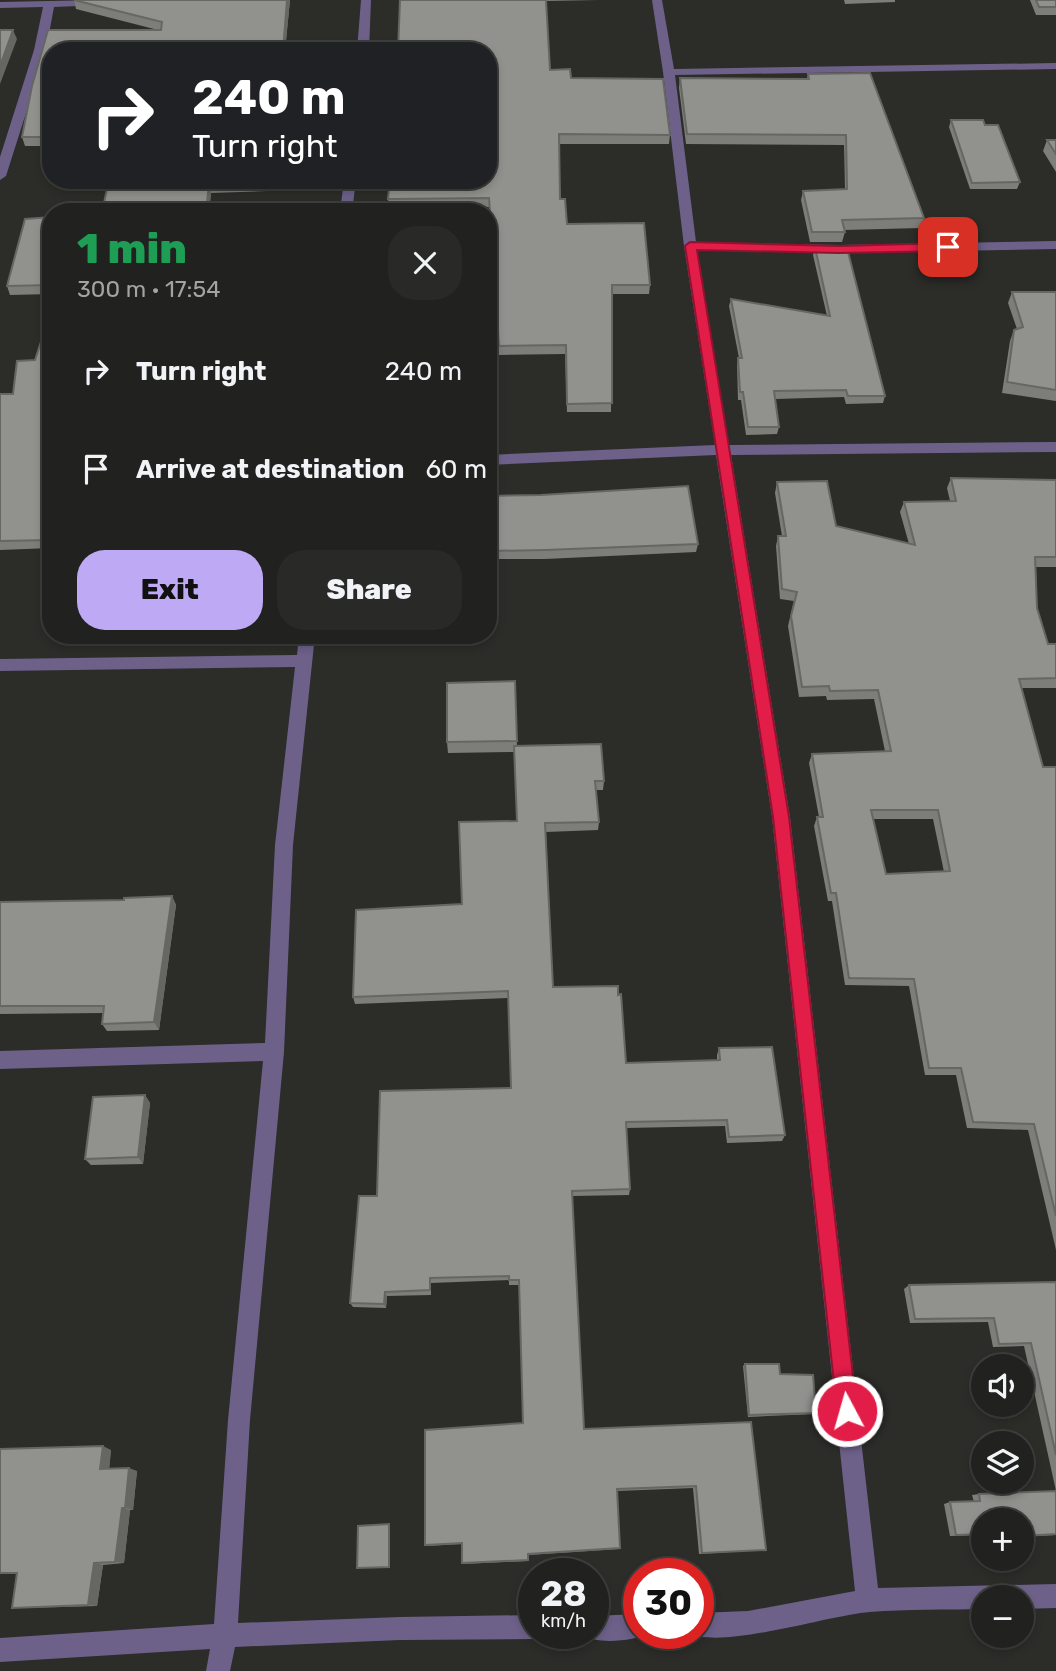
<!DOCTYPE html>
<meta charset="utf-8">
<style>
body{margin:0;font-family:Rubik,sans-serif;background:#292928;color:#f1f3f6;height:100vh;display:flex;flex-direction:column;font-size:26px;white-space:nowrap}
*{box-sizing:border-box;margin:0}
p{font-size:23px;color:#a2a3a4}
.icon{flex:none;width:38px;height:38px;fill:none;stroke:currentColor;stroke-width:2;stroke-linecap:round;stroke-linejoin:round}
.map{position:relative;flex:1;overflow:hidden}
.panel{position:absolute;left:42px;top:203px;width:455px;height:441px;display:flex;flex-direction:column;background:#21211f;border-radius:28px;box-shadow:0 4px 10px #0003,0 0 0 2px #3e3e3d}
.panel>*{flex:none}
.top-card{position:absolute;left:42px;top:42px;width:455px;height:147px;border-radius:28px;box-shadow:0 4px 10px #0003,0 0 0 2px #3e3e3d;background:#202124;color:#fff;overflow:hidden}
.fabs{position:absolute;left:971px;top:1354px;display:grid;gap:14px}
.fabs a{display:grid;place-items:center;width:63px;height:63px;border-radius:50%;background:#21211f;box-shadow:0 4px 10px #0003,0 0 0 2px #3e3e3d;font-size:35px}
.speed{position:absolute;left:518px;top:1558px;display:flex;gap:14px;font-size:35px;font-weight:700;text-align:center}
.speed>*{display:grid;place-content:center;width:91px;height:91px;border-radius:50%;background:#21211f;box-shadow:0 4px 10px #0003,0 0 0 2px #3e3e3d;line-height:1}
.speed small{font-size:18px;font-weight:400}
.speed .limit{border:10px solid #d22;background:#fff;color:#111}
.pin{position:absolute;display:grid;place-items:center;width:60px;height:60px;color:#fff;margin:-30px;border-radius:14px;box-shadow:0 4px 10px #0006}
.me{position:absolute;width:77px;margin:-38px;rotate:354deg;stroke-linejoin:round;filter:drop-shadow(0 0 5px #0008)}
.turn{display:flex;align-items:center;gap:24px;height:147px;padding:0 35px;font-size:32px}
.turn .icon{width:91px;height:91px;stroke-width:2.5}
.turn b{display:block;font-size:49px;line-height:60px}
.round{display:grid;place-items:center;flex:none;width:74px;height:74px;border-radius:28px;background:#292928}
.overview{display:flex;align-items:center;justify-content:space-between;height:119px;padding:0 35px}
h1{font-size:42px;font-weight:800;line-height:52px;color:#1e9e55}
.action{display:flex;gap:14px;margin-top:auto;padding:14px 35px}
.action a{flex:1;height:80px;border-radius:28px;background:#bea9f4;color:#111;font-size:28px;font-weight:800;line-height:80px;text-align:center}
.action a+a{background:#292928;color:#f1f3f6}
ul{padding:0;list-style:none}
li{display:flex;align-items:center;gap:21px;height:98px;padding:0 35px}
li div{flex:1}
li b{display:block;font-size:26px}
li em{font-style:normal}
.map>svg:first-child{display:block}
</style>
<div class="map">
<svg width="1056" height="1671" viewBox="0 0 1056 1671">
<rect width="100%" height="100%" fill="#2c2c29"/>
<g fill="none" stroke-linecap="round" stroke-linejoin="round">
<path fill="#6d618a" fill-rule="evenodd" d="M99,0L103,3L102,5L54,7L46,50L6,176L0,180V157L34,50L43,7L0,8V2Z
M361,0H371L369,51H357Z
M652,0H662L674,69L1056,63V69L675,75L696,242L839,245L1056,241V249L839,253L697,250L729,445L1056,442V452L731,455L790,817L878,1588L1056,1584V1608L1022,1609V1598H984V1609C946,1610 907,1609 870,1612C829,1615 722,1650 689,1633H698V1613L748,1611L855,1591L772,817L716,455L488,465V455L715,445L684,246L663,72Z
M344,180H356L352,212H340Z
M299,635H315L293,845L284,1052L250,1420L238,1623L400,1617L534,1615V1633H544L534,1639L400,1640L235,1647L230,1671H206L210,1649L0,1662V1638L214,1624L228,1420L263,1061L0,1069V1051L265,1043L275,845L295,667L0,671V659L297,655Z
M639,1614V1633H648C636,1641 592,1646 583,1633H593V1616Z"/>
</g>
<path fill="#7d7d79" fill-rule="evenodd" d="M74,0H290L285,51H51V146H25L22,137L32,86L48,30H158L76,9Z
M400,0H598L546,1L550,70L571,78L670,135L669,144H559L560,199L567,224L650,285L649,294H612L611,412H567L565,354L499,355L490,207L389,208L388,199L488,180Z
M844,0H895V2L845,4Z
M1030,0H1056V15H1036Z
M808,74L924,218L921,228L844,230L845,232L842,242H810L801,200L803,191L845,189L844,145L686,144L679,88L680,78L807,79Z
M951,120L985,125L1020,182L1017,189H970L949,127Z
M1047,140H1056V172L1043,151Z
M109,180H269L267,191L211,193L209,212H102Z
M51,217V294L10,295L7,286Z
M815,247L885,396L883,403L846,404L844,397L775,399L779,427L777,434L746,435L741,400H738L737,365L738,358H739L729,306L731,299L827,316L813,255Z
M1012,292H1056V401L1002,393L1010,341L1014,330L1017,329L1008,303Z
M51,311V548L0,550V394H13L35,360Z
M951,478L1056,480V567H1036L1037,608L1048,644H1056V688H1022L1043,767H1056V1250L1028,1130L967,1128L956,1075H925L909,986L845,985L832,901H828L814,826L817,817H819L809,763L812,754L885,751L874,699L827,700L826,696L799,697L788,626L794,601L780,599L776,546L778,536H782L775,493L777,482L836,526L909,544L900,512L904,502L950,501L947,488ZM873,819H933L944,872L886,874Z
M541,495L698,544L696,552L545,559H488V496Z
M515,681L517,746L604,781L603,790H596L599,822L598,830L546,832L553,987L626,1063L717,1060V1055L719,1048L785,1135L782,1141L727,1143L725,1126L626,1128L630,1189L629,1195L572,1196L584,1429L751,1422L766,1550L699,1554L693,1488L617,1491L620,1548L619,1549L528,1555V1561L463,1564L462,1563V1544L427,1546L425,1545L523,1423L519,1285H509V1280L431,1283V1295L387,1296L386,1308L353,1307L350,1303L377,1196L511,1088L508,998L355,1004L353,997L462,904L517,821L515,752L448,753L447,742Z
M172,896L176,905L159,1030L107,1031L102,1024L103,1013L0,1014V902L124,900Z
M145,1095L150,1103L143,1164L91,1165L85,1159Z
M1056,1282V1491L1024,1346L993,1347L988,1322L910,1323L904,1289L909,1285Z
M745,1364L780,1374L816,1413L814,1414L748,1417L743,1366Z
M0,1449L111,1450L109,1468L137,1471L133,1510H130L124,1563L103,1565L97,1606L23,1608L17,1574H0Z
M1056,1491V1535L1022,1537V1521H984V1538L981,1539L980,1535L950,1536L944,1504L950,1502H974L972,1495L979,1494Z"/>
<path fill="#666663" d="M287,0H290L285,51H283Z
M13,30L17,39L0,84V66Z
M266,180H269L267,191L265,182Z
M209,184L211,193L209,212H206Z
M172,896L176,905L159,1030L154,1022Z
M145,1095L150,1103L143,1164L138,1157Z
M385,1292L387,1296L386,1308L384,1304Z
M103,1446L111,1450L109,1472L100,1469Z
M129,1468L137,1471L133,1510L125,1508Z
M122,1508L130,1510L124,1563L115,1562Z
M389,1524L390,1525V1568L389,1567Z
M94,1563L103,1565L97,1606L88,1605Z"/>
<path fill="#91918d" stroke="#666663" stroke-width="2" fill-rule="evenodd" d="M74,0H287L283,51H51V137H22L32,86L48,30H161L162,22Z
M400,0H546L550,70L570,69L571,78L663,79L670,135L559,134L560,199H565L567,224L644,223L650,285H612V403L567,404L566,345L499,346L489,198L388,199L390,180H488V51H398Z
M1036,0H1056V7H1039Z
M0,30H13L0,66Z
M870,73L924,218L842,220L845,232H812L803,191L847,189L846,135L687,134L680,78L809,79L808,74Z
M951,120H983L985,125H998L1020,182L972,183Z
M1047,140H1056V154Z
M109,180H266L265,182L209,184L206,212H102Z
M51,217V285L7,286L25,219Z
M815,247L847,248L885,396H848L846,390L774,391L779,427H748L743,392H740L738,358H742L731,299L830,316Z
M1012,292H1056V390L1007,382L1014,330L1023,327Z
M51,311V540L0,541V394H13L17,361L35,360Z
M951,478L1056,480V557H1035L1037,608L1048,644H1056V678L1019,679L1043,767H1056V1216L1034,1124L973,1122L961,1068H929L914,979L849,978L836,893H831L817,817H823L812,754L891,751L878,690L830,691L829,686L802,687L791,616L797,592L782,589L778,536H786L777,482L827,481L836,526L915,545L904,502L956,501ZM871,810H938L950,871L886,874Z
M688,486L698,544L545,550L488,551V496L541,495Z
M515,681L517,741L447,742V683Z
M601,744L604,781H595L599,822L545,823L553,987L618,986V995L621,994L626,1063L720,1060L719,1048L772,1047L785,1135L729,1137L727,1120L626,1122L630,1189L572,1191L584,1429L751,1422L766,1550L702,1553L696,1486L617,1489L620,1548L528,1554V1560L462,1563V1543L425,1545V1430L523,1423L519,1280H509V1276L430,1278V1290L385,1292L384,1304L350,1303L359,1196H377L380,1091L511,1088L508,991L353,997L356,910L462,904L459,822L517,821L514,746Z
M172,896L154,1022L102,1024L104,1006H0V902L124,900V898Z
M145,1095L138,1157L85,1159L93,1097Z
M1056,1282V1455L1031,1343L999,1344L994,1318L915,1319L909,1285Z
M745,1364H779L780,1374L813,1375L816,1413L749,1415Z
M103,1446L100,1469L129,1468L125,1508H122L115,1562L94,1563L88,1605L12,1608L17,1573H0V1449Z
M1056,1491V1534L1022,1536V1521H984V1534L956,1535L950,1502L980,1501L979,1494Z
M389,1524V1567L357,1568L358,1526Z"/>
<path fill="#e11d48" stroke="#92132f" stroke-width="2" d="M690,242L839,246L948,243L953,247L948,251L839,253L697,250L789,817L857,1411L854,1418L847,1421L840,1418L837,1411L773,817L685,246Z"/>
</svg>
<div class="fabs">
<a><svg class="icon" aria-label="sound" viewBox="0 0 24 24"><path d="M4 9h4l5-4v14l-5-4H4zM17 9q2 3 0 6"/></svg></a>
<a><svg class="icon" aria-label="layers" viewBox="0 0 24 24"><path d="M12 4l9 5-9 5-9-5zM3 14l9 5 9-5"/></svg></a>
<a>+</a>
<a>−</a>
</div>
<div class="speed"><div>28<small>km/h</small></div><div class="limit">30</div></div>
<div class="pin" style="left:948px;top:247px;background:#d93025"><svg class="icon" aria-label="arrive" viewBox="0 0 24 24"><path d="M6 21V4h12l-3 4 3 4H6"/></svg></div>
<svg class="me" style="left:847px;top:1411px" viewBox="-20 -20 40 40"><circle r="17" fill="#e11d48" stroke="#fff" stroke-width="3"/><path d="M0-11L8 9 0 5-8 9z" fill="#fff"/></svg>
<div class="top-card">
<div class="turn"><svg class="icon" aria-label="right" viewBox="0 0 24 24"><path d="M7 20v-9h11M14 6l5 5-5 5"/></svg><div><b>240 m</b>Turn right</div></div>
</div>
<section class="panel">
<div class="overview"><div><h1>1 min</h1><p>300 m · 17:54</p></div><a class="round"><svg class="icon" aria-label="close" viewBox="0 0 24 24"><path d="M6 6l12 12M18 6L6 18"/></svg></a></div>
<ul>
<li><svg class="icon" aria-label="right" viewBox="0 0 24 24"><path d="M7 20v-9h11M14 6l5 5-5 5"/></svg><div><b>Turn right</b></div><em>240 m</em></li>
<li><svg class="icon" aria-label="arrive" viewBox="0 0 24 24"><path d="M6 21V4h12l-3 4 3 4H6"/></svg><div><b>Arrive at destination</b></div><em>60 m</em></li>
</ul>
<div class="action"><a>Exit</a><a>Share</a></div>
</section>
</div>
